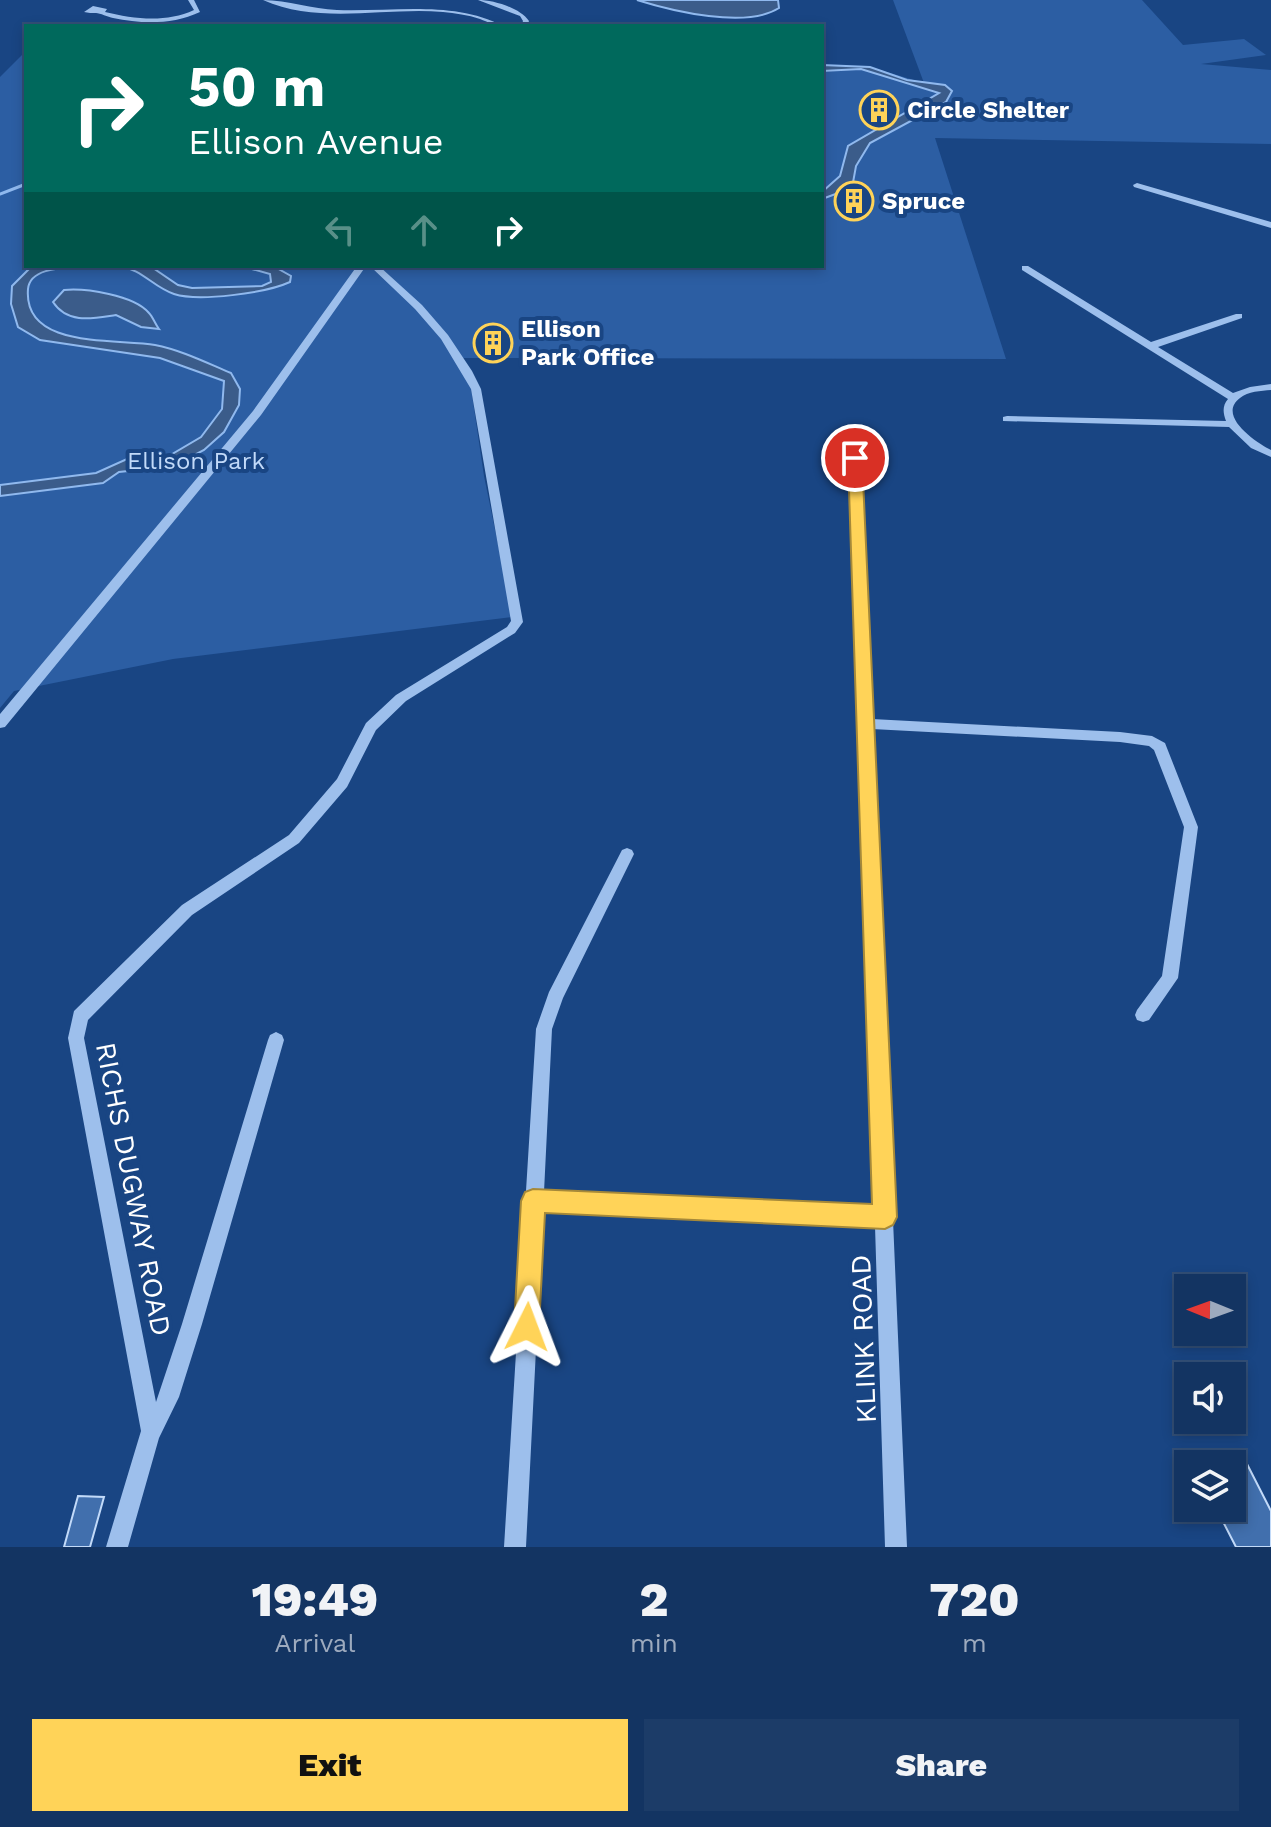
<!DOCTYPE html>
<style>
body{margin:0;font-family:"Work Sans",sans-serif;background:#1c3c68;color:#f1f3f6;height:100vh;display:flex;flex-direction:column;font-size:30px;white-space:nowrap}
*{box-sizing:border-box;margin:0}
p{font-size:26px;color:#9daabe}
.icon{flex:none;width:44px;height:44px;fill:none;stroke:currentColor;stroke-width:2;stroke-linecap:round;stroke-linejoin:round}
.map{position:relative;height:1547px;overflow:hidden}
.panel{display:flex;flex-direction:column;background:#133462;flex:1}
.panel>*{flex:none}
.top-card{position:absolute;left:24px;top:24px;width:800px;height:244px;border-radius:0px;box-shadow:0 4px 12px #0003,0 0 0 2px #324f77;background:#00695c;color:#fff;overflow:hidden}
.needle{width:52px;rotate:271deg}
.tools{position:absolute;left:1174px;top:1274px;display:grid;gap:16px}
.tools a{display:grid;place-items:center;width:72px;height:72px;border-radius:0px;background:#133462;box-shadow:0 4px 12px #0003,0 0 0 2px #324f77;font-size:40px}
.pin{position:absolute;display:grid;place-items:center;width:68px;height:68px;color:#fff;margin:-34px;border:4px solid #fff;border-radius:50%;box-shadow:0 2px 8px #0007}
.me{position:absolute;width:88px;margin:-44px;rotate:3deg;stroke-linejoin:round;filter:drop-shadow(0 0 6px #0008)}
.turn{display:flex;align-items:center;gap:28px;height:168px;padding:0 32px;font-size:36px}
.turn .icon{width:104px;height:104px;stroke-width:2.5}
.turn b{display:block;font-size:56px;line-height:68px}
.lanes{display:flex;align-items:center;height:76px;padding:0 32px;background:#0003;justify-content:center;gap:40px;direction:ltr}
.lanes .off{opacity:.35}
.eta{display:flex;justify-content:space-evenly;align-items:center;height:136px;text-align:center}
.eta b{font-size:48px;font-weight:800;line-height:56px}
.cta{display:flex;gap:16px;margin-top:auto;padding:16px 32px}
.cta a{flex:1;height:92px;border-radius:0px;background:#ffd358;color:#111;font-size:32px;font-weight:800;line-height:92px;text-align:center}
.cta a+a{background:#1c3c68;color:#f1f3f6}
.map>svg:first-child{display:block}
</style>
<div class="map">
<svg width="1271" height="1547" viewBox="0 0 1271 1547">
<rect width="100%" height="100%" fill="#194583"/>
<path fill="#2c5ea3" d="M893,0H1142L1183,45L1244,39L1266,55L1201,64L1271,70V144L935,138L1006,359L460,358L471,388L484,476L513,617L173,659L14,691L0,708V77L26,51V266H822V65L870,67L924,83Z"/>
<path fill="#3b5c8a" stroke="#90b9ee" stroke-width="2" d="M637,0H778L779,8C746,29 672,11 637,0Z
M822,65L870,67L907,80L945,85L952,91L946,102L870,143L856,166L852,188L822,199V192L840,176L848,146L939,93L861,69L822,71Z
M41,266H87C69,268 30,266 28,289C23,350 117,338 155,345C181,350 207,363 231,373L240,389L239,405L224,432L204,450L174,466L119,472L103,483L0,496V485L96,473L127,459L167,457L201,437L222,409L224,381L160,358L40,340L18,327L11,304L12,286L29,269Z
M119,266H150L178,285L192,288L262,286L271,282L270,274L241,266H273L291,276L290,282C266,293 199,302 174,294C153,287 142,269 119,266Z
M64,290C85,288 134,295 149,313C153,317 155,324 159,329L141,327L116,315C95,318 68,325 53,302Z"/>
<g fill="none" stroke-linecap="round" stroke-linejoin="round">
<path stroke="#90b9ee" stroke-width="3" d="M0,194L26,184"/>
</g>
<path fill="#416fad" stroke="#c2daf9" stroke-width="2" d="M1247,1464L1271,1511V1547H1236L1216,1508H1232V1469Z
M78,1496L104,1497L90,1547H64Z"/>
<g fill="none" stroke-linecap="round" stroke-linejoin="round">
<path fill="#9dbfec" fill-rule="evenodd" d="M188,0H194L200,12C172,25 142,24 113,18C108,17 100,13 96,13C92,13 88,13 84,12L93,6L107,9L105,12C134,19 166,23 194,10Z
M263,0C288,0 312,9 337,10C392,12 454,0 503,26C494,26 488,22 480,19C468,15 455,13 443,12C384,7 319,25 263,0Z
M478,0C494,0 520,8 529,21L527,26H521L523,21L520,16Z
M1137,183L1271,222V228L1134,187L1133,185Z
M357,266H366L261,415L5,727L0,728V714L253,411Z
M370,266H379L422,305L448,335L472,371L481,389L523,622L515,633L406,701L376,730L347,787L299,843L192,915L88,1020L84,1038L156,1402L182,1324L268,1040L270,1035L276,1032L282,1035L284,1040L202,1324L179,1397L159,1438L128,1547H106L141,1431L68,1038L74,1011L182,905L289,835L337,779L366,723L396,695L507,627L511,621L471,389L441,339L415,309Z
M1022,266H1028L1151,342L1236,314H1242V318L1158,347L1233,393L1250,387L1271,384V390C1261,391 1248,391 1240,398C1216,416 1257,443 1271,450V457L1251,448L1229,427L1003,421V417L1007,416L1226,421C1223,413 1222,406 1228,399L1022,270Z
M855,455L860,458L872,719L1120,732L1152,736L1165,743L1198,827L1178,978L1149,1020L1143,1022L1137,1020L1135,1015L1137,1010L1162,976L1184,827L1154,750L1149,746L1120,742L872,729L907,1547H885L875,1226L543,1211L526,1547H504L536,1029L549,992L622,850L627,848L632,850L634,854L563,998L552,1029L544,1192L874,1207L850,458Z"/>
</g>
<path fill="#ffd358" stroke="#a68939" stroke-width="2" d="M855,453L862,458L897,1217L893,1225L885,1229L545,1213L539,1327L536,1336L527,1339L518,1336L514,1327L521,1201L525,1192L533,1189L872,1204L848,458Z"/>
<defs>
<symbol id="building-ring" viewBox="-11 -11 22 22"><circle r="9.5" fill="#194583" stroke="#ffd358" stroke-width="1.5"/><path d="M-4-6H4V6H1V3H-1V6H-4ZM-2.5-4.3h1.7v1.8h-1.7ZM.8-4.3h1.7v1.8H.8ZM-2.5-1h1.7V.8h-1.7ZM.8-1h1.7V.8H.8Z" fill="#ffd358"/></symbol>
</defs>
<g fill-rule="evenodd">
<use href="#building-ring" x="857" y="88" width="44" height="44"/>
<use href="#building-ring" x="832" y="179" width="44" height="44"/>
<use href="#building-ring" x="471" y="321" width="44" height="44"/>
</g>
<g text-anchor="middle" stroke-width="8" stroke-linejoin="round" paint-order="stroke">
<g font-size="24" font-weight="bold" fill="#fff" stroke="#194583" text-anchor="start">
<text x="907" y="118">Circle Shelter</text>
<text x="882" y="209">Spruce</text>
<text x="521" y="337">Ellison<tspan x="521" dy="28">Park Office</tspan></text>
</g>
<g font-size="24" fill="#c2daf9" stroke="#194583">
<text x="196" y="469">Ellison Park</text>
</g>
<g font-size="28" fill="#fff" stroke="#194583">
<text transform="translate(134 1189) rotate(79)" y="10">RICHS DUGWAY ROAD</text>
<text transform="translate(863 1339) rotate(-92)" y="10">KLINK ROAD</text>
</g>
</g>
</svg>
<div class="tools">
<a><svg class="needle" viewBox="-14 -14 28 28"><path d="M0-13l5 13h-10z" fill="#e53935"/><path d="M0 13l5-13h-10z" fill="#9daabe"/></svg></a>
<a><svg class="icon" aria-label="sound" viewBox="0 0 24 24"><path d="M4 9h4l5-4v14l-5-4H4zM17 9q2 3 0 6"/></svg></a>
<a><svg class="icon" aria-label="layers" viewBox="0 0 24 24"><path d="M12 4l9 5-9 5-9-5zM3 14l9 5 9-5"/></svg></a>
</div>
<div class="pin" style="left:855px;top:458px;background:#d93025"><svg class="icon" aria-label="arrive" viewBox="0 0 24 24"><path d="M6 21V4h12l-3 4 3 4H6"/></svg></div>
<svg class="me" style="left:527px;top:1327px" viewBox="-20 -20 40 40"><path d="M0-17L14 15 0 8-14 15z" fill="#ffd358" stroke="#fff" stroke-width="4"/></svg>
<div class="top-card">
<div class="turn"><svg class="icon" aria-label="right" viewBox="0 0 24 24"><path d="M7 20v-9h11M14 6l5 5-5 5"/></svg><div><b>50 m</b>Ellison Avenue</div></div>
<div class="lanes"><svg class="icon off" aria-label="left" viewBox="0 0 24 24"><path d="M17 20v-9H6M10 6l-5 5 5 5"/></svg><svg class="icon off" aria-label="ahead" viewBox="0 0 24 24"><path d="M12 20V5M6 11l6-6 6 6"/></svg><svg class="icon" aria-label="right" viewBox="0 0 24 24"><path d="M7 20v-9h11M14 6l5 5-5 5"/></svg></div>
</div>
</div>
<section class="panel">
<div class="eta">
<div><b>19:49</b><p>Arrival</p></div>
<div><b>2</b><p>min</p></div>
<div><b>720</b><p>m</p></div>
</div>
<div class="cta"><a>Exit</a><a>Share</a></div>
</section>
